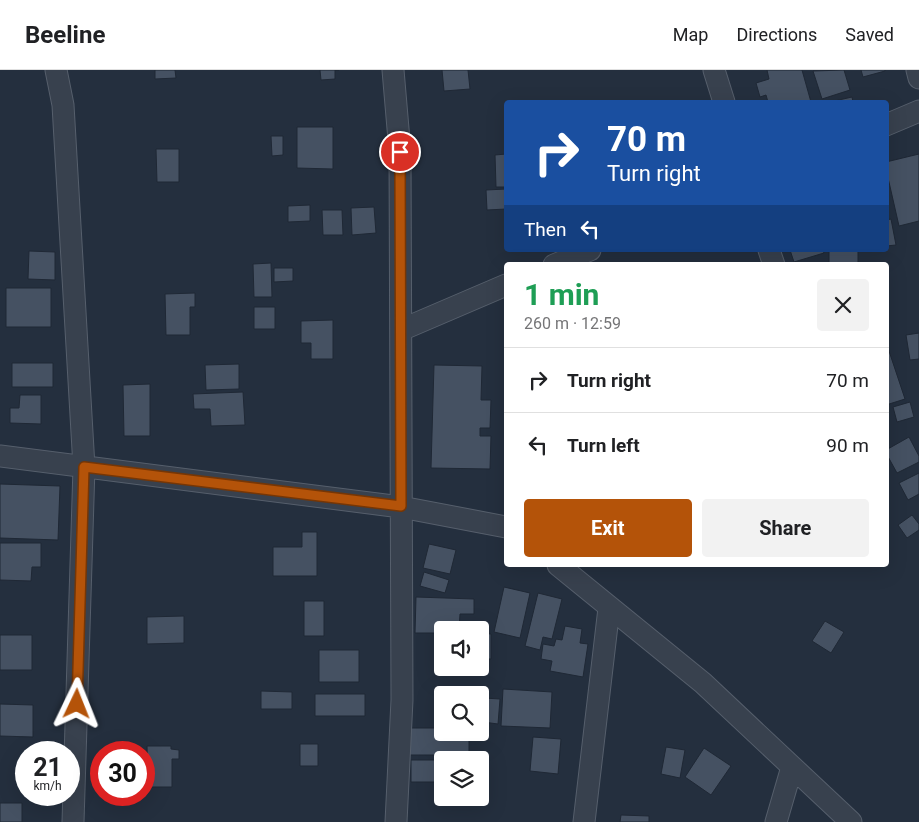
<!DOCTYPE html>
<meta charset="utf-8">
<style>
body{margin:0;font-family:Roboto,sans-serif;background:#f2f2f2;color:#202124;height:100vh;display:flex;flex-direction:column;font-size:19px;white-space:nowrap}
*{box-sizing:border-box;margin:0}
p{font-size:16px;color:#757577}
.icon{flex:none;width:28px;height:28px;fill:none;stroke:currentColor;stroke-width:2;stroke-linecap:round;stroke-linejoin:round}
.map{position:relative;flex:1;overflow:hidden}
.drawer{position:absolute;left:504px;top:192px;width:385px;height:305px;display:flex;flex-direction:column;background:#fff;border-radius:5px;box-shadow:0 5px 20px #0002}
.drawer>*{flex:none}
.guide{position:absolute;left:504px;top:30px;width:385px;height:152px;border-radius:5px;box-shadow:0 5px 20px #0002;background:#1a4fa0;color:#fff;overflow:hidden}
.tools{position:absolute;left:434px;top:551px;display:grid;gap:10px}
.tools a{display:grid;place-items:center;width:55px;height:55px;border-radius:5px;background:#fff;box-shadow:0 5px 20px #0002;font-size:25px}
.speed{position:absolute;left:15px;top:671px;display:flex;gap:10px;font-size:25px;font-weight:700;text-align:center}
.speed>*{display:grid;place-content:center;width:65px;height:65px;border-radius:50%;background:#fff;box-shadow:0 5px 20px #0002;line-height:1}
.speed small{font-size:12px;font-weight:400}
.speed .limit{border:8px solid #d22;background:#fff;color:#111}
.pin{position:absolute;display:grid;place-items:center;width:42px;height:42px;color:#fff;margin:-21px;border:2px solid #fff;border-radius:50%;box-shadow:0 1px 5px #0007}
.me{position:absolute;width:55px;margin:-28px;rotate:2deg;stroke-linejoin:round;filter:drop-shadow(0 0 4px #0008)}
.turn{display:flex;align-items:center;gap:18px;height:105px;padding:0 20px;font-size:22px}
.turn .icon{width:65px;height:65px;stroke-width:2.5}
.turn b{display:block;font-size:35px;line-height:42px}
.then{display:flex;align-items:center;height:48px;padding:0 20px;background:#0003;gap:10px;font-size:19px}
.round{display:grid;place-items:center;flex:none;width:52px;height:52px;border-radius:5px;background:#f2f2f2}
.head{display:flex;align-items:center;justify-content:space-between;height:85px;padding:0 20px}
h1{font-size:30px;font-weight:700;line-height:38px;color:#1e9e55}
.primary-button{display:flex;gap:10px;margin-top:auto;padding:10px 20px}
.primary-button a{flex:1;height:58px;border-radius:5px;background:#b45309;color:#fff;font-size:20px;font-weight:700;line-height:58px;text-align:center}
.primary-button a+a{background:#f2f2f2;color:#202124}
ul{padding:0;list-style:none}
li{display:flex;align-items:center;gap:15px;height:65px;padding:0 20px;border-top:1px solid #e0e0e0}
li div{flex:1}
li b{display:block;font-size:19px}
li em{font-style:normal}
header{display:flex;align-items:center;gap:30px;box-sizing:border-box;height:70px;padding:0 25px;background:#fff;border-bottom:1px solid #e0e0e0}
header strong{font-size:24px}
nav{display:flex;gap:28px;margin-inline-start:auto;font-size:18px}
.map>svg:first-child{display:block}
</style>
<header>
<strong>Beeline</strong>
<nav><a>Map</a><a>Directions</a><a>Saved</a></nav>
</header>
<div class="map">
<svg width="919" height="752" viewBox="0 0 919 752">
<rect width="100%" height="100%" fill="#242f3e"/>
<path fill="#455162" stroke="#1f2835" d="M155,0H175L176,8L155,9Z
M320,0H339H335V9L321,10Z
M442,0H468L470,19L444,21Z
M767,0H802L811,32H776L775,31L768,32L766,25L760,27L756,13L769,9Z
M844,0L850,20L822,29L813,1Z
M861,0H885V1L863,7Z
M852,27L853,32H830Z
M297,57H333V99L297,98Z
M271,66H283V85L272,86Z
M156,79H179V112H157Z
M506,84V117H496L495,85Z
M919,84V151L899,156L886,99V92Z
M506,119V139L487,140L486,120Z
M310,135V151L288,152V136Z
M374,137L376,163L352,165L351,138Z
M322,140H342L343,165H323Z
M891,149L896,175L886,176V150Z
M790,180H823L824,183L794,192Z
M829,180H858V195L829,194Z
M29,181L55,182V210L28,209Z
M271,193L272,227H254L253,194Z
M274,198H293V211L274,212Z
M6,218H51V257H6Z
M195,223V237H190V265H166L165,224Z
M254,237H275V259H254Z
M333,250V289H311V273H301V251Z
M919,263V289L910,290L906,265Z
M886,278H888L905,329L886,335Z
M12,293H53V317H12Z
M239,294V319L206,320L205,295Z
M434,295L482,296L481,330H491L490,358H480V366H491L490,399L431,398Z
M150,314V366H124L123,315Z
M243,322L245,355L211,356L210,339H194L193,324Z
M20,325H41V354L10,353V338H19Z
M910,332L914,347L897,352L893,337Z
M909,367L919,386V392L897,403L886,383V380Z
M919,403V424L908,430L899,413Z
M0,414L60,416L58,470L0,468Z
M912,445L919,454V460L907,468L898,455Z
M302,462H317V506H273V477H302Z
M0,473H41V497H32L31,511L0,510Z
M429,474L456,480L450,504L423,498Z
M424,502L449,510L445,523L420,516Z
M504,517L530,523L520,568L494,562Z
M538,523L562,529L552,569L543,567L540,580L525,576Z
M416,527L474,529V544H460L459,560H442V563H415Z
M304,531H324V566H304Z
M184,546V573L147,574V547Z
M825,551L844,562L831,583L812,571Z
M565,556L582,559L580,573L588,574L583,607L550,601L552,591L541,589L543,574L554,576L556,569L562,570Z
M480,563L491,564V589H480Z
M0,565H32V600H0Z
M319,580H359V612H319Z
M503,619L552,622L550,658L501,656Z
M261,621L292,622V639H261Z
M315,624H365V646H315Z
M484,628L500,629L498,654L483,652Z
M0,634L33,635V667L0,666Z
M408,658H442V662H469V685H408Z
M533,667L561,669L558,704L530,701Z
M300,674H318V696H300Z
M147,676H171V679L179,680V689H172V717H148Z
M666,677L685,680L680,708L661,704Z
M704,678L731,696L711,725L685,707Z
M411,690H442V712H411Z
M0,733H22V752H0Z
M621,745L649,746V752H620Z"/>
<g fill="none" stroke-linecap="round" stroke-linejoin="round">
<defs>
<path id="street" d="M56,0L63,35L84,397L73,752
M393,0L400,82L402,630L396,752
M714,0L724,32
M917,0L919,8
M886,55L919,41
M769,180L774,195
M554,195L590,180
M401,260L506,215
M0,386L401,437L506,457
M558,495L703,613L851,752
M584,752L609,538
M776,752L792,697"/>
</defs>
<use href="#street" stroke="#565f6c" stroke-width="23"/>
<use href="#street" stroke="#38414e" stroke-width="21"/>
</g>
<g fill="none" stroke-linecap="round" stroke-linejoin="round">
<defs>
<path id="route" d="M77,634L84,397L401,436L400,82"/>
</defs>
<use href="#route" stroke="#753606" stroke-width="12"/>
<use href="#route" stroke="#b45309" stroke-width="9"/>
</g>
</svg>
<div class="tools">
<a><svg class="icon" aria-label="sound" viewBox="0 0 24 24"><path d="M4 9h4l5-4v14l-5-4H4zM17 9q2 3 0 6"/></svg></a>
<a><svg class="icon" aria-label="search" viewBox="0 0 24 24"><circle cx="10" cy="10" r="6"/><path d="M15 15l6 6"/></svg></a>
<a><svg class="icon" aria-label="layers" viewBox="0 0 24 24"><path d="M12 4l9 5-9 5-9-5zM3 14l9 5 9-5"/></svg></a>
</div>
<div class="speed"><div>21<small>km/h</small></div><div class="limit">30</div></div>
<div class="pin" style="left:400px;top:82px;background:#d93025"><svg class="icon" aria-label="arrive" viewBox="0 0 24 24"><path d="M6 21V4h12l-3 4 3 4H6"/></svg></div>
<svg class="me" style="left:77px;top:634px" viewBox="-20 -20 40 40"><path d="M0-17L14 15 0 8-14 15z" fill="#b45309" stroke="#fff" stroke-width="4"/></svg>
<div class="guide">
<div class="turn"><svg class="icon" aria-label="right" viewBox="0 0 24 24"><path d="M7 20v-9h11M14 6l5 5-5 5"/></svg><div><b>70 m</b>Turn right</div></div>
<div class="then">Then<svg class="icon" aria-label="left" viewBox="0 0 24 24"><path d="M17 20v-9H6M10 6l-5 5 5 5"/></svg></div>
</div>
<section class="drawer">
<div class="head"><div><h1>1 min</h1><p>260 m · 12:59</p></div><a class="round"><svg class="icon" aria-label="close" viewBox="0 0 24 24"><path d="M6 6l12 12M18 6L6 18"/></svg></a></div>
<ul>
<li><svg class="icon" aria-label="right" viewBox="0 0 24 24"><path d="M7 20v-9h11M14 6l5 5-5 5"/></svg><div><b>Turn right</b></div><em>70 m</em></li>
<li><svg class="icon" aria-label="left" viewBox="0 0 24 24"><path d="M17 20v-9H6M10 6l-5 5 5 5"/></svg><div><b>Turn left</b></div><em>90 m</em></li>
</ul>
<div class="primary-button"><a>Exit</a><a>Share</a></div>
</section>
</div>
